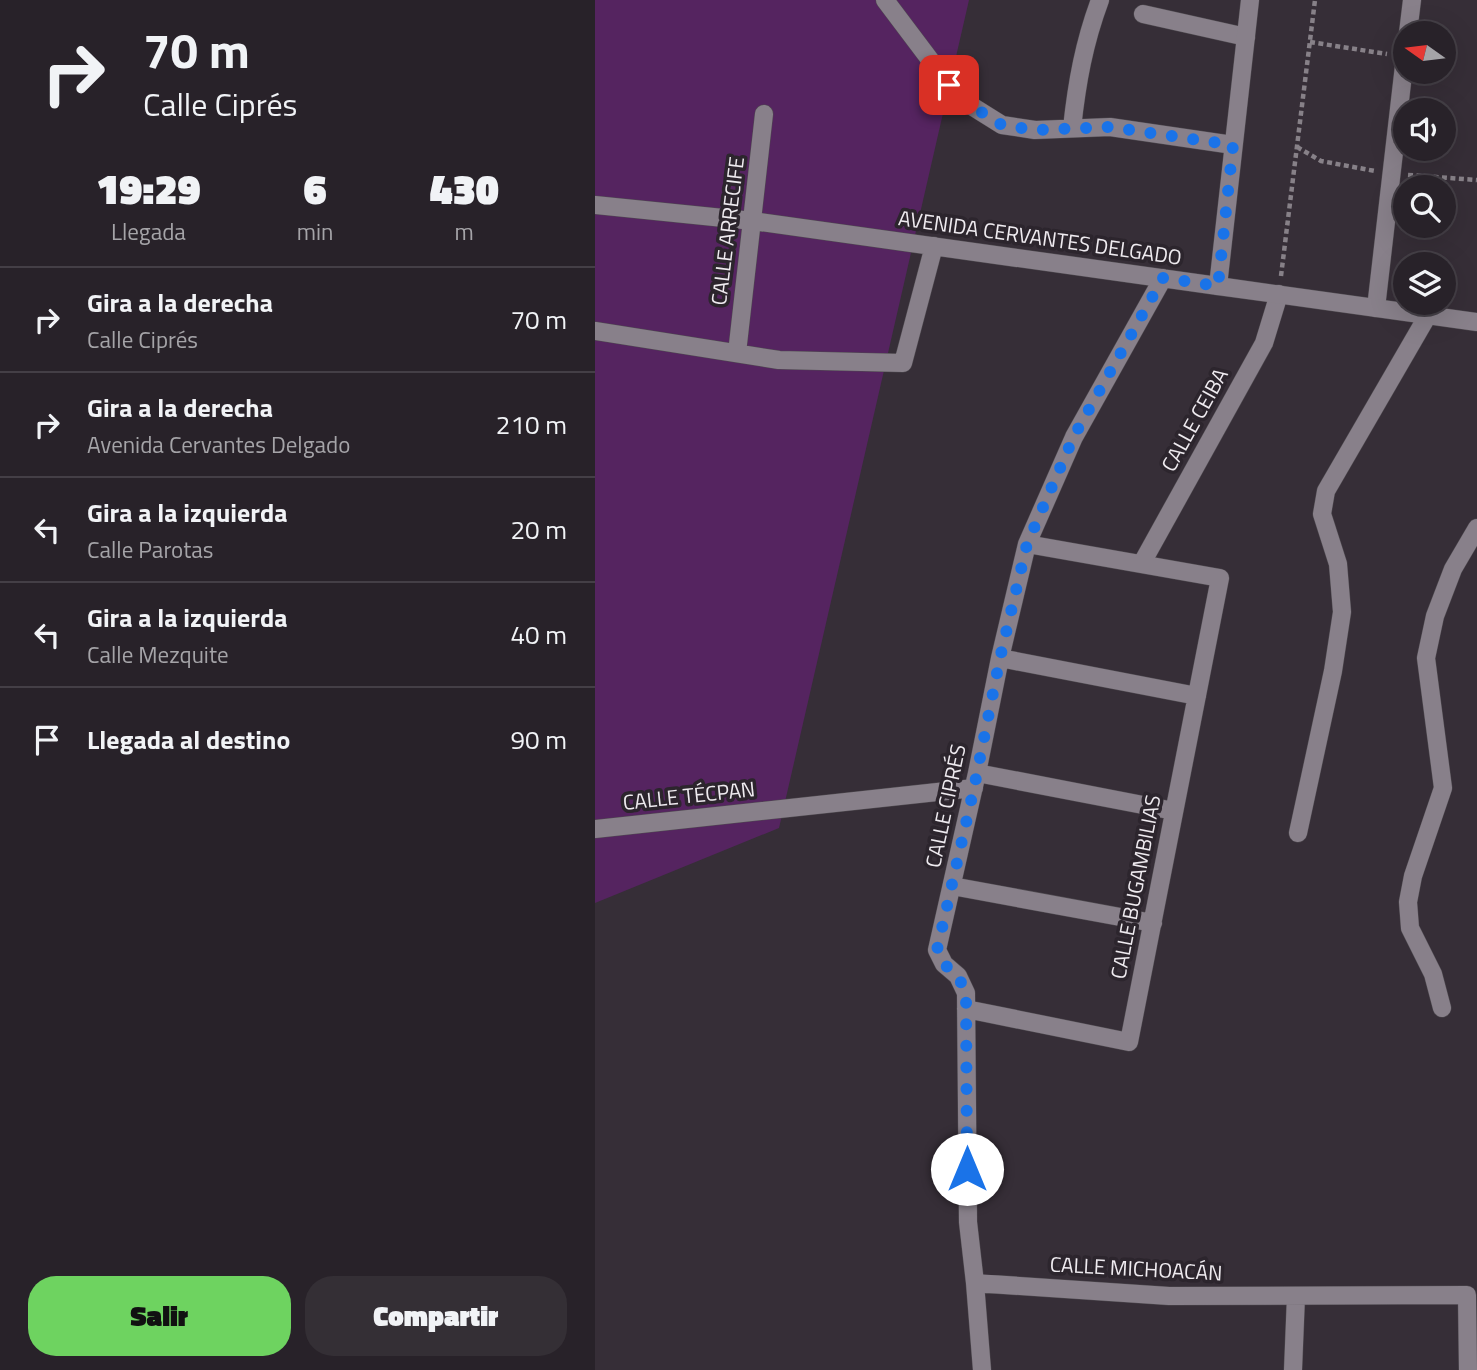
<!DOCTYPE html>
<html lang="es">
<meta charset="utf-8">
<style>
body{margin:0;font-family:"Titillium Web",sans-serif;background:#342f35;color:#f1f3f6;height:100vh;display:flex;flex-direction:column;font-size:26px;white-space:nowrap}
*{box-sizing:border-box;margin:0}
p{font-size:23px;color:#a5a4a8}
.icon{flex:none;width:38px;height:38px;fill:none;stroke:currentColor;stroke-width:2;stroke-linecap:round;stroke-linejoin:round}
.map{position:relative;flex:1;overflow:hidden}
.side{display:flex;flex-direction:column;background:#282229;width:595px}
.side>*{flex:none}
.banner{background:#282229;color:#f1f3f6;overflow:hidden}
.needle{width:46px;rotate:284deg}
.fabs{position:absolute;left:798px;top:21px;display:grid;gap:14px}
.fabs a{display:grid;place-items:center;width:63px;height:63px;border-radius:50%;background:#282229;box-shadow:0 7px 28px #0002,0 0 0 2px #443f46;font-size:35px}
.pin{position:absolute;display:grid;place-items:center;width:60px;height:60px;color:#fff;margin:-30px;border-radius:14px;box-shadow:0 4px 10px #0006}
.me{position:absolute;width:77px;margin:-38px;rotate:0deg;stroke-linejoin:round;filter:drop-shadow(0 0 5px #0008)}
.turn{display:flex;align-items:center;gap:24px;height:147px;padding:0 28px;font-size:32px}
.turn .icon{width:91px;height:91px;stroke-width:2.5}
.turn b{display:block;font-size:49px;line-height:60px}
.eta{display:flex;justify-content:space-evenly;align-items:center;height:119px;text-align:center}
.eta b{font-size:42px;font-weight:800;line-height:49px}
.cta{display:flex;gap:14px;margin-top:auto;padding:14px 28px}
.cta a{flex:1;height:80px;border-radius:28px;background:#6ed360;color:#111;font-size:28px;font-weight:800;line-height:80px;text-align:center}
.cta a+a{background:#342f35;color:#f1f3f6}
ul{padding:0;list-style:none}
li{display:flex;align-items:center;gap:21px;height:105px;padding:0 28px;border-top:2px solid #443f46}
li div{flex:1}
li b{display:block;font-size:26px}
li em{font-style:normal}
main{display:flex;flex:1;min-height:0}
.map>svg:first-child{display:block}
</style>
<main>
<section class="side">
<div class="banner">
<div class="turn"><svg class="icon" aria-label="right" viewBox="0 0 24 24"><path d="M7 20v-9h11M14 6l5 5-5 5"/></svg><div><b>70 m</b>Calle Ciprés</div></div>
</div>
<div class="eta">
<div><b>19:29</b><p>Llegada</p></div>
<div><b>6</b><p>min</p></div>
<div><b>430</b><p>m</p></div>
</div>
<ul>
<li><svg class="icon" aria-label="right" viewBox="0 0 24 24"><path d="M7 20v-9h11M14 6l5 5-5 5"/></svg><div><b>Gira a la derecha</b><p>Calle Ciprés</p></div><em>70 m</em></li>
<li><svg class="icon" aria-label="right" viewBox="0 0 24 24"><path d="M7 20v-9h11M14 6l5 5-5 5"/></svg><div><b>Gira a la derecha</b><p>Avenida Cervantes Delgado</p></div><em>210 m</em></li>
<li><svg class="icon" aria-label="left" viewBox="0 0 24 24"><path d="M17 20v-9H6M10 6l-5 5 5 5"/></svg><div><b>Gira a la izquierda</b><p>Calle Parotas</p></div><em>20 m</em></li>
<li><svg class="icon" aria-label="left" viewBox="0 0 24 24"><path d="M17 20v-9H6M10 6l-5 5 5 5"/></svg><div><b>Gira a la izquierda</b><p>Calle Mezquite</p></div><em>40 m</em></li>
<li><svg class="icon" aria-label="arrive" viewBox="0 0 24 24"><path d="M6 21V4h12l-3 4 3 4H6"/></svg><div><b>Llegada al destino</b></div><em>90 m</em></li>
</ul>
<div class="cta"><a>Salir</a><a>Compartir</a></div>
</section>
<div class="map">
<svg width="882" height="1370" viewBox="0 0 882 1370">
<rect width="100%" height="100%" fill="#362e37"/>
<path fill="#552460" d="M0,0H374L184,828L0,903Z"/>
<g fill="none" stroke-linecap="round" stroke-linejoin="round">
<defs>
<path id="minor" d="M290,0L354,85L375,105L407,125L440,130L515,127L638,145
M548,14L651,37
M813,33L817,0
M477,128C482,82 489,43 505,0
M0,205L158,221L623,286
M781,308L810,57
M0,331L184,360L308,363L339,246
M142,353L169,114
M547,563L669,343L684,294
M405,658L602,696
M382,773L579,811
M0,829L379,788
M703,833L738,671L747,612L743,564L727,514L731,491L833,315
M357,886L558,923
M847,1008L838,974L815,928L813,902L818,876L848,788L831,658L840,616L858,569L882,528
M371,1009L534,1042L625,578L432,544
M380,1283L574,1296L872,1295L873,1370
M387,1370L380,1283L373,1222L371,993L363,976L349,964L342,950L382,773L405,658L432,544L479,437L568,278
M698,1370L701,1296"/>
<path id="tertiary" d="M655,0L623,286L882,322"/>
</defs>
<use href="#minor" stroke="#4f4a50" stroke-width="19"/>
<use href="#tertiary" stroke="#4f4a50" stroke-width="19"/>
<path stroke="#878188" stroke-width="4.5" stroke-dasharray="5 3.5" stroke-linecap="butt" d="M715,42L792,54
M702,147L726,161L780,171
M813,175L882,180
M686,276L720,0"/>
<use href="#minor" stroke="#88808a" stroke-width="18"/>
<use href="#tertiary" stroke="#88808a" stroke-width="18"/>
</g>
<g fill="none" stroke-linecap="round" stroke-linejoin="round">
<path stroke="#1a73e8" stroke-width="12" stroke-dasharray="0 21.6" d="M354,85L375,105L407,125L440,130L515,127L638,145L623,286L568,278L479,436L432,544L405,658L379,788L342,950L349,964L363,976L371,993L372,1169"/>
</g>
<g text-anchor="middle" stroke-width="7" stroke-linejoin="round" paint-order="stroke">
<g font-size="21" fill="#efebf0" stroke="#2c252d">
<text transform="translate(133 231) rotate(-83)" y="7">CALLE ARRECIFE</text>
<text transform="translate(445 238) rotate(8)" y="7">AVENIDA CERVANTES DELGADO</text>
<text transform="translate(600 420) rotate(-61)" y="7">CALLE CEIBA</text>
<text transform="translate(94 796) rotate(-6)" y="7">CALLE TÉCPAN</text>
<text transform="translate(351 806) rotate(-78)" y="7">CALLE CIPRÉS</text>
<text transform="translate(541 887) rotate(-79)" y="7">CALLE BUGAMBILIAS</text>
<text transform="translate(541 1269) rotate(3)" y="7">CALLE MICHOACÁN</text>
</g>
</g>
</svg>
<div class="fabs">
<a><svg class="needle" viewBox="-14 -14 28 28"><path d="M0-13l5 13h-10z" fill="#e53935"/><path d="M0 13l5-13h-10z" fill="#a5a4a8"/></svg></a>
<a><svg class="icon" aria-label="sound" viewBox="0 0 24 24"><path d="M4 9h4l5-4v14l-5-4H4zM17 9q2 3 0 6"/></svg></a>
<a><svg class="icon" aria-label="search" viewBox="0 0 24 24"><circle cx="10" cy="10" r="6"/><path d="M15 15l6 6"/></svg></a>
<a><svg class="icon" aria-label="layers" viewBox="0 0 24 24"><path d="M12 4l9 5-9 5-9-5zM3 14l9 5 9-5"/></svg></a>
</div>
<div class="pin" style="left:354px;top:85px;background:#d93025"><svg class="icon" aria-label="arrive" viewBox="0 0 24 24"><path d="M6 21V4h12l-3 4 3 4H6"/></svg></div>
<svg class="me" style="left:372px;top:1169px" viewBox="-20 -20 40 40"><circle r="19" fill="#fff"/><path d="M0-13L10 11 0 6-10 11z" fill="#1a73e8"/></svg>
</div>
</main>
